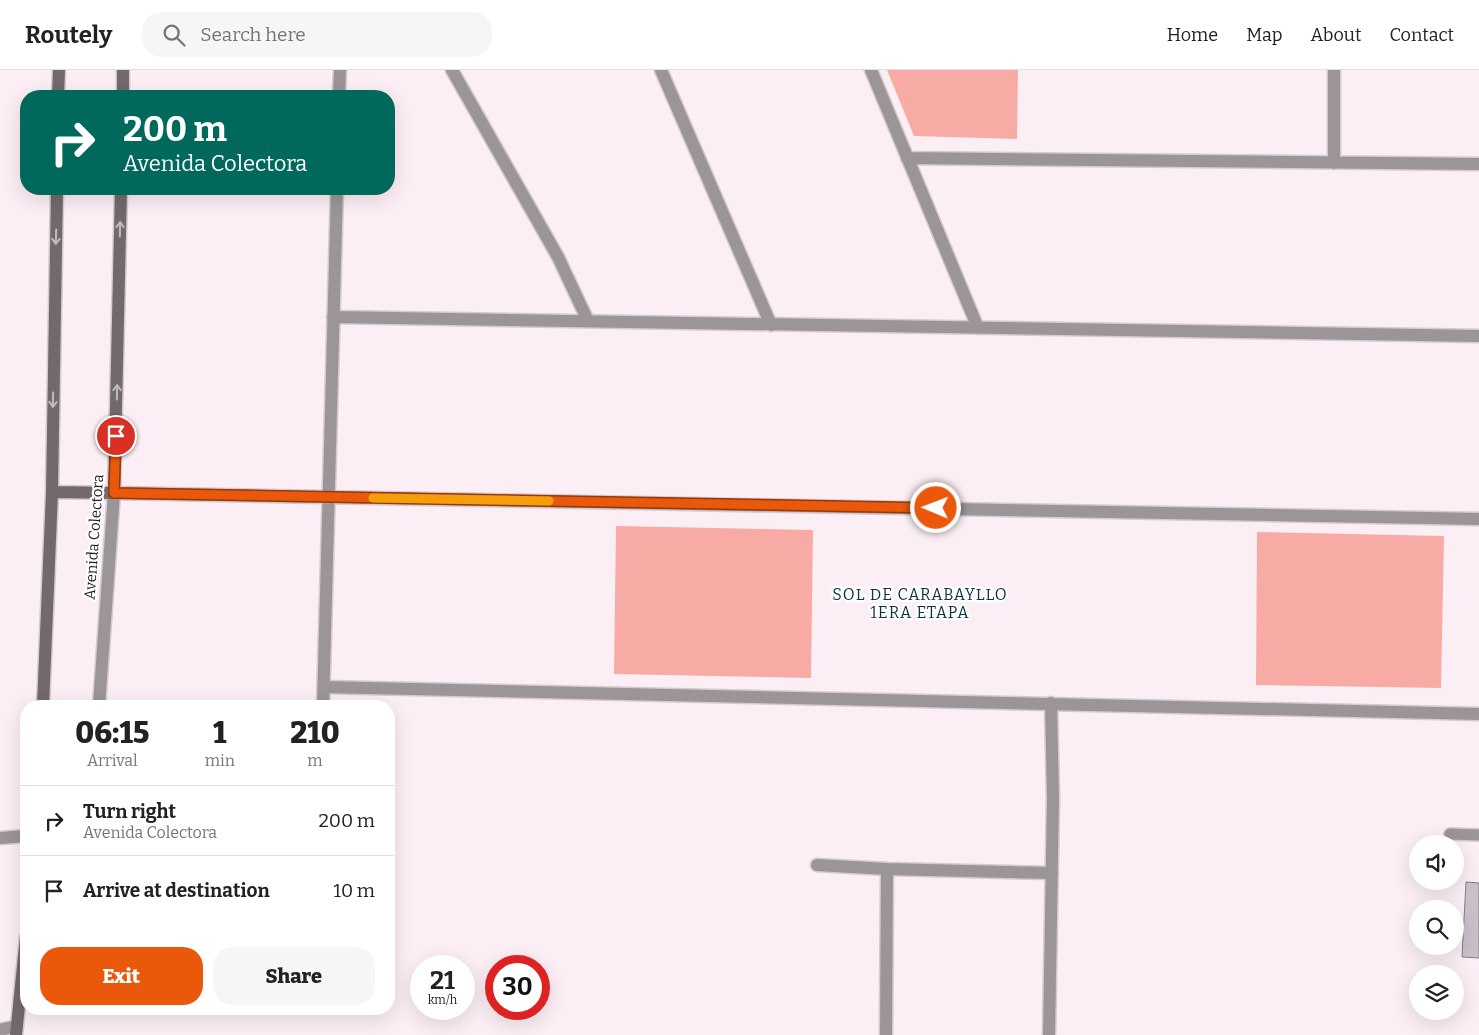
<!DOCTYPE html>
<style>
body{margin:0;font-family:Bitter,serif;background:#f6f6f6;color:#222;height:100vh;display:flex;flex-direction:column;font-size:19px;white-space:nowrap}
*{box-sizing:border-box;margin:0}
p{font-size:16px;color:#767676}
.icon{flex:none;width:28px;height:28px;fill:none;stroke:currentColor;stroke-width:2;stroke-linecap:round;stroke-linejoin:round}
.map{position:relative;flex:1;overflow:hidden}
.sheet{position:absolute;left:20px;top:630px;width:375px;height:315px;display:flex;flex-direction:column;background:#fff;border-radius:20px;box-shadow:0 5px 20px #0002}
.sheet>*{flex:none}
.guide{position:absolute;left:20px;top:20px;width:375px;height:105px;border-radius:20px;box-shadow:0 5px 20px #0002;background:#00695c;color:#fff;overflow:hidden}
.buttons{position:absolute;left:1409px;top:765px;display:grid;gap:10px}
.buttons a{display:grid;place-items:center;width:55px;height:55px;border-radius:50%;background:#fff;box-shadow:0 5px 20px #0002;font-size:25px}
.speed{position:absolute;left:410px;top:885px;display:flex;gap:10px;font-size:25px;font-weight:700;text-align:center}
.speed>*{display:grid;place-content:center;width:65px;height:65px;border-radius:50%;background:#fff;box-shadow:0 5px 20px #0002;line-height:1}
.speed small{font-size:12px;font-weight:400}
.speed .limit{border:8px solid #d22;background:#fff;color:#111}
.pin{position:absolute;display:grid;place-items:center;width:42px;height:42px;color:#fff;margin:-21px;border:2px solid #fff;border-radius:50%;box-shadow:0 1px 5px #0007}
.me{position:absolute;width:55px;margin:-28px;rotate:271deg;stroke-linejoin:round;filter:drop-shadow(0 0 4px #0008)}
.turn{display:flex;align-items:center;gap:18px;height:105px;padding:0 20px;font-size:22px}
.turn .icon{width:65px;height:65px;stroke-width:2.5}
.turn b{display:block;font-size:35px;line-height:42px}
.eta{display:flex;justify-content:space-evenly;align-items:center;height:85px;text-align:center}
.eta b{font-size:30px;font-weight:800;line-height:35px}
.primary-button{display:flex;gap:10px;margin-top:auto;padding:10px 20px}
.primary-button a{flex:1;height:58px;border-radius:20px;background:#ea580c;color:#fff;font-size:20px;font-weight:800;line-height:58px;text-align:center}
.primary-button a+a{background:#f6f6f6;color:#222}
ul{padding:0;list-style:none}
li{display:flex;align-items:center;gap:15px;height:70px;padding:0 20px;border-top:1px solid #e0e0e0}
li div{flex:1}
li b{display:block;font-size:19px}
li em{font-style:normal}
header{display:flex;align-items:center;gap:30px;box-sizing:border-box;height:70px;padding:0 25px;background:#fff;border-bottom:1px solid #e0e0e0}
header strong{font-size:24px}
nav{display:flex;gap:28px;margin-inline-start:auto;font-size:18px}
.search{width:350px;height:45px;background:#f6f6f6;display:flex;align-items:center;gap:12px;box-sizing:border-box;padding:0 18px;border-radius:20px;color:#767676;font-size:19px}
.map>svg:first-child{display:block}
</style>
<header>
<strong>Routely</strong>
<div class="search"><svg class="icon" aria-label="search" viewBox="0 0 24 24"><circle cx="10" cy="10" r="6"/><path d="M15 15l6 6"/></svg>Search here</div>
<nav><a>Home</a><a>Map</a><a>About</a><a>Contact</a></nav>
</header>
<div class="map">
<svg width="1479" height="965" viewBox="0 0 1479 965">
<rect width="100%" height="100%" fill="#fbeff5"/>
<path fill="#f8aba5" d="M887,0H1018L1017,69L914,66Z
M616,456L813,460L811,608L614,604Z
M1257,462L1444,466L1441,618L1256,615Z"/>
<path fill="#c9c0ca" stroke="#857e86" d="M1466,812L1479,813V888L1462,887Z"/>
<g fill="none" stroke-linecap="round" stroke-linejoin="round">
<defs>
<path id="lane" d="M1450,764L1479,765"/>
<path id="street" d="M452,0L558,187L588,251
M661,0L771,255
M871,0L978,258
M1334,0V93
M339,26L340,0
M907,88L1479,94
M333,247L1479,266
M324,617L1479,644
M99,636L114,423L1479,449
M323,636L337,119
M0,768L26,766
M817,795L887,799L1052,803
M0,960L17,956
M886,965L887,799
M1049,965L1053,728L1051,633"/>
<path id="secondary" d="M58,26L59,0
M123,26V0
M52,422L114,423L121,119
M43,636L52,422L57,119
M16,965L26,867"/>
</defs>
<use href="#lane" stroke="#d4cacf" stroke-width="14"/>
<use href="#street" stroke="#d4cacf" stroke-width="15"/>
<use href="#secondary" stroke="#d4cacf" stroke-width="15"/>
<use href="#lane" stroke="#9b9597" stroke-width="11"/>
<use href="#street" stroke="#9b9597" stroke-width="12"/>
<use href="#secondary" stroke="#72696b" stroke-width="12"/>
</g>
<defs><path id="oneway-shaft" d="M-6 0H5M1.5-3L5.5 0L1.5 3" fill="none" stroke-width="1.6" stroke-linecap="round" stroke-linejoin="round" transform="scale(1.25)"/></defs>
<g stroke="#c0bcbc">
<use href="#oneway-shaft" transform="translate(120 159) rotate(-89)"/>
<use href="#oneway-shaft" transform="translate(56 167) rotate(91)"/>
<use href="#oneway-shaft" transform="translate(117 322) rotate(-89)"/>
<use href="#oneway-shaft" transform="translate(53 330) rotate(91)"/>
</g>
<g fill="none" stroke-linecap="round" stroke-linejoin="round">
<defs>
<path id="route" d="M116,366L114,423L936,438"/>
</defs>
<use href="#route" stroke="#983908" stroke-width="12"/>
<use href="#route" stroke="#ea580c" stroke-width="9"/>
<path stroke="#f59e0b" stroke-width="9" d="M373,428L549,431"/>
</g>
<g text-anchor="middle" stroke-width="4.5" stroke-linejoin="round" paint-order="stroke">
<g font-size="15" fill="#231f21" stroke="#fff">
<text transform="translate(94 467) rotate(-86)" y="5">Avenida Colectora</text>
</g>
<g font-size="16" letter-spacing="1" fill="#0b3149" stroke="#fff">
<text x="920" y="530">SOL DE CARABAYLLO<tspan x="920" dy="18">1ERA ETAPA</tspan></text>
</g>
</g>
</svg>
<div class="buttons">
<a><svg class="icon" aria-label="sound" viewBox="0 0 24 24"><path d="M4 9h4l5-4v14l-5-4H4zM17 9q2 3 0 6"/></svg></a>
<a><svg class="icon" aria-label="search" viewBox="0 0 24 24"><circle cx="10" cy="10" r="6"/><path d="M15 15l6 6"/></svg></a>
<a><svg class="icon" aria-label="layers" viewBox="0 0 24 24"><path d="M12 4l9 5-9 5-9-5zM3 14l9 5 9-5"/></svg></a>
</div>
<div class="speed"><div>21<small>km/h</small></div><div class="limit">30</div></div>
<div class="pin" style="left:116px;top:366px;background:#d93025"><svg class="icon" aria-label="arrive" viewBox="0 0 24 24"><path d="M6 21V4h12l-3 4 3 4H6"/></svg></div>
<svg class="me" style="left:936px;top:438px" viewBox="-20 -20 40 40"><circle r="17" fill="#ea580c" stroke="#fff" stroke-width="3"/><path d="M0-11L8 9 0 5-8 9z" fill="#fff"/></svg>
<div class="guide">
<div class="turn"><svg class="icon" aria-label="right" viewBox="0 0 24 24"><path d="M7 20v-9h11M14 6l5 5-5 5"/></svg><div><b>200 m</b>Avenida Colectora</div></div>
</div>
<section class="sheet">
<div class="eta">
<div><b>06:15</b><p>Arrival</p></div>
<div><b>1</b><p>min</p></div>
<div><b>210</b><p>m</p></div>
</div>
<ul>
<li><svg class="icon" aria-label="right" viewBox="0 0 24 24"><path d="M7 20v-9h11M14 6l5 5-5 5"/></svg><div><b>Turn right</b><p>Avenida Colectora</p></div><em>200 m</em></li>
<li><svg class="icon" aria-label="arrive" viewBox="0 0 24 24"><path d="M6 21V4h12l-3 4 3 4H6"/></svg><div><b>Arrive at destination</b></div><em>10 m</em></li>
</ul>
<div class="primary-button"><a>Exit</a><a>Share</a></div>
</section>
</div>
